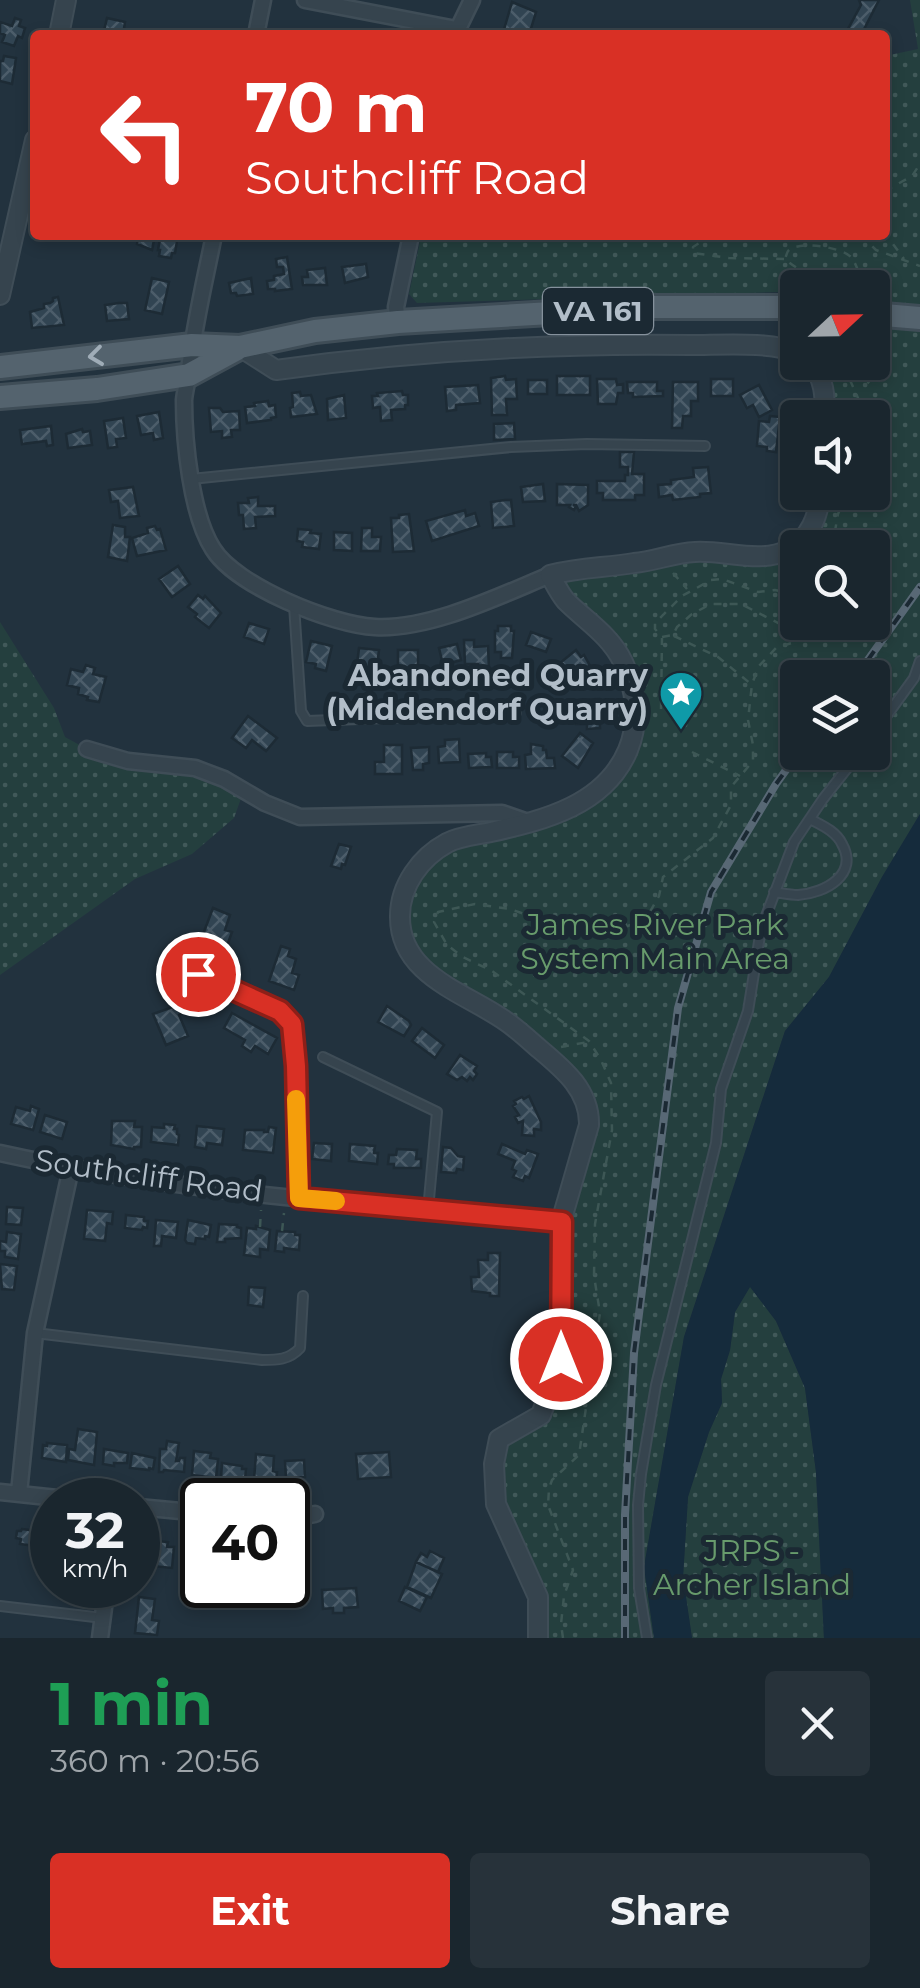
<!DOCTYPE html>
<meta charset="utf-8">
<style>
body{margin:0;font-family:Montserrat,sans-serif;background:#27323a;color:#f1f3f6;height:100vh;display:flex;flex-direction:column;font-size:38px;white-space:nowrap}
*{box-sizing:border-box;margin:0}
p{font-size:32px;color:#9fa5aa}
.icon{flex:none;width:55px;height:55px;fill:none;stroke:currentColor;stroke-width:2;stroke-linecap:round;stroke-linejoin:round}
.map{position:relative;height:1638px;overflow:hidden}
.panel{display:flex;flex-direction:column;background:#1a262e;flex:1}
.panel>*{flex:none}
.banner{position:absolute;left:30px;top:30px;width:860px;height:210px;border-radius:10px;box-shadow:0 5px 15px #0003,0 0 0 2px #38434a;background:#d93025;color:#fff;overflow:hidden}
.needle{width:65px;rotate:68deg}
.tools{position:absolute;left:780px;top:270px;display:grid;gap:20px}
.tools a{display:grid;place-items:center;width:110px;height:110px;border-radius:10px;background:#1a262e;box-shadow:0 5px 15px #0003,0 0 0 2px #38434a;font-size:50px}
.speed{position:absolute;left:30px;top:1478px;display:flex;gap:20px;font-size:50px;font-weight:700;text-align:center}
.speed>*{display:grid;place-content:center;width:130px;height:130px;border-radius:50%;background:#1a262e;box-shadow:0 5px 15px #0003,0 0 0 2px #38434a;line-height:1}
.speed small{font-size:25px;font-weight:400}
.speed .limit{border:5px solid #111;border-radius:15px;background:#fff;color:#111}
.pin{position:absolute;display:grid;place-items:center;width:85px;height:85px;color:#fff;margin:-42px;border:5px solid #fff;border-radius:50%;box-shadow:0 2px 10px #0007}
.me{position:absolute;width:110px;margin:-55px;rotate:0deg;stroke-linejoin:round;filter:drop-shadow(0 0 8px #0008)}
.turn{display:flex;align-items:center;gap:35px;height:210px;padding:0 50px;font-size:45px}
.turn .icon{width:130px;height:130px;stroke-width:2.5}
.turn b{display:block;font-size:70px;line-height:85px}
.round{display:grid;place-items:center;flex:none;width:105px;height:105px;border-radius:10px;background:#27323a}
.overview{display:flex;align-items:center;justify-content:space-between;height:170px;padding:0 50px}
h1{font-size:60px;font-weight:700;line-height:75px;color:#1e9e55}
.cta{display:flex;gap:20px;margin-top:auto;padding:20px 50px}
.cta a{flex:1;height:115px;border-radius:10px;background:#d93025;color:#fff;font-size:40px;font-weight:700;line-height:115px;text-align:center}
.cta a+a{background:#27323a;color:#f1f3f6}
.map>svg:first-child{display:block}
</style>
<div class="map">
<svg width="920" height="1638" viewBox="0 0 920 1638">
<defs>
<pattern id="park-dots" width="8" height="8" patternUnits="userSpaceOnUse" patternTransform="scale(2.5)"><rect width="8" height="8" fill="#243f3e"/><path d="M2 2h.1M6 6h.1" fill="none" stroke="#415959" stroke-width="1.8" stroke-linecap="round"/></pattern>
<pattern id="building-cross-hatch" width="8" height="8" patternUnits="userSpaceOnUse" patternTransform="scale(2.5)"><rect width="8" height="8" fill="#314452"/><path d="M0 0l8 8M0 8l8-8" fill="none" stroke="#4c5d6a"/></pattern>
</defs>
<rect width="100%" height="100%" fill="#22323e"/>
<path fill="url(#park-dots)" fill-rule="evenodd" d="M910,0H920V814L882,877L829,977L785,1031L684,1337L644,1567L654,1638H538V1596L496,1504L499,1439L541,1415L561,1359V1222L589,1125L582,1093L406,949V886L425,858L553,815L624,761L630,679L550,575L571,570L757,556L797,544L817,493L872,492V418L825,417L810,363L872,362V288H798L797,353L779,292L417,303L409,294L421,237L438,235H885V56L918,49ZM798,548H872V622H798ZM798,678H872V752H798Z
M0,622L54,708L65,737L87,749L145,754L165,758L244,790L234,818L192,854L135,879L0,975Z
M750,1286L776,1321L805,1388L816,1472L824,1638H692L683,1577L688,1496L709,1432L722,1403L721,1379L730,1350L735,1312Z"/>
<path fill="#152b3c" d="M920,814V1638H824L816,1472L805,1388L776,1321L750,1287L735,1312L730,1350L721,1379L722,1403L709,1432L688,1497L683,1577L692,1638H654L644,1567L684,1337L785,1031L829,977L882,877Z"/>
<path fill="url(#building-cross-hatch)" stroke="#1d2b35" stroke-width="2.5" d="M859,0H879L861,35L848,29L861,5Z
M512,2L536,12L529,35L503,33Z
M15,18L21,20L19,26L25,28L22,38L18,36L14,46L2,42L5,35L0,33V22L12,26Z
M107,18L125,22L123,35H103Z
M4,56L16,58L12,84L0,81V63L1,61H3Z
M139,235H178L175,253H172L171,258L159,256L160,250H158L160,239L154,240L152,250L137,244Z
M287,257L292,289L275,291V289H268L267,281L274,280V276L284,274L283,267H277L276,259Z
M366,264L368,277L345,283L342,267Z
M325,268L327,285H303L302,277H308L307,270Z
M152,278L169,282L162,314L145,310Z
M251,278L253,294L237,296L236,293H231L229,283Z
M58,297L64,325L32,328L30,312L44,308V304L50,303L53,301V298Z
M119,303H127L129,319L107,321L105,305Z
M505,376L506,380L516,379L517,399H506L507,415H492L491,378Z
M557,376H590V395H557Z
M597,379H616L617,385L623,384V393H618L616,404H598Z
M711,379H733V396H711Z
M528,380H547V394H528Z
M627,382H657V391H663V396L633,397V393H628Z
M673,382H698V401H691V416H683L682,428H672Z
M478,385L480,403L456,405V410L447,411L445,387Z
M759,385L772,410L759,417L753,405L747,408L740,395Z
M402,391L403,395H408V405H405V409L391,410L392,420L381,421L380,407L373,408L372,396H378L377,393Z
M300,392L301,396L311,395L317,414L291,417L290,408L293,407L292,393Z
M344,395L346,418L328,420L327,399Z
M268,401L269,406L275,405L276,417L271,418V420L247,423L245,407L255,406L254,403Z
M209,408H220L223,412L239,411L240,430H231L232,437L222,438V431L211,432Z
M159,412L163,438L154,440L153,433L141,435L137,416Z
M770,416L780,417L776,452L767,451V447L757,446L759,421L769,422Z
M123,418L126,438L116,439L117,447L108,448L104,421Z
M514,423L515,439L494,440V424Z
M51,426L53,445L47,446L46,441L22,444L20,430Z
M82,429L83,432L90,431L92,445L68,448L66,434Z
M620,452H634L632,474H644V495H635V500H603V493H597V481H625V475H628V467H620Z
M708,467L711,493L700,494V497L673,500L672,495L659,497L658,485L671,484V480L694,477L693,468Z
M543,484L545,501L523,502L521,487Z
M557,484L588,485V505L579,511L576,505H573L576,506L574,510L569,507L570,505H557Z
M133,487L139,516L120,518L118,501L111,502L109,490Z
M258,497V506H275V516L255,517L256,528L244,529L243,515H239L238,503H249L248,498Z
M505,500H511L514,526L493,528L491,502Z
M465,510L466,516L475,513L479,526L432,541L426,521Z
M409,514L414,551L393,552L391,518H399V515Z
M113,525L125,527V537H130L127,561L108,557Z
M155,526L157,530L160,529L166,550L137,556L132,538L148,533L147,528Z
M362,528H372V537H381L380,551H361Z
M298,529L311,530L310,533L321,534L319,549L302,547L303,542L297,541Z
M334,532L352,533V551L334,550Z
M178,566L190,584L172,597L159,579Z
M198,595L203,599L205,596L221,613L209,628L195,617L197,614L188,607Z
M249,623L269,629L264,644L244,637Z
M498,626H511V631H514L512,658H501V652H495V631H498Z
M531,632L551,639L546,652L526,645Z
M464,640H474V647L488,646L489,669H478V664H465Z
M311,641L332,646L326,671L315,668L316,664L306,662Z
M457,644L461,660L443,665L439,648Z
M359,648L379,650L377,666H372V673L363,671L364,666L357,664Z
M398,650H418V667H412V676H398Z
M576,650L581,657L584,655L594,673L577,685L575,681L559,690L550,678L562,666L560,663Z
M86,665L95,668L93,674L106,677L99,702L87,700L88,697L78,694L79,688L67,685L71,669L83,672Z
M599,699L600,728L587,729V724H576L574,700Z
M248,716L277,738L266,751L252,740L246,748L232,738Z
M580,733L593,743L578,768L562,756Z
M459,739L460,762L439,763L438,747L445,746V740Z
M531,744L543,746V750H546L547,758H554L555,768L526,769L525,755L531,754Z
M384,745H402V774H375V762H384Z
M429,747V763L423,764V770H413L411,748Z
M497,752H513V757H519V768H497Z
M486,753V757H491L492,767L469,768L468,754Z
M339,844L351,847L345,865L342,864L341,869L331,866Z
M213,908L230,915L225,930L232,932L227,946L202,937Z
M281,946L290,949L288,956L296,959L292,973L299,975L294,990L269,981Z
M181,1004L184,1012L179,1015L188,1036L166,1045L153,1014Z
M387,1006L409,1021L411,1025L404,1036L378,1022Z
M232,1013L277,1038L268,1054L255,1046L251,1052L242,1046L245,1040L224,1028Z
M422,1028L444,1045L435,1058L412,1041Z
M460,1055L477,1066L474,1071L477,1074L473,1080L470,1077L467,1081L462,1077L457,1080L447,1074Z
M529,1096L541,1122V1130L534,1129V1136L522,1135L523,1121L518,1123L515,1117L519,1115L513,1106L516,1104L514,1101L522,1097L524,1099Z
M31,1106L39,1109L33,1130L11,1124L16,1107L30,1111Z
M45,1115L67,1122L62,1139L40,1132Z
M112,1121H135L134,1127H142L141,1147H134V1149L111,1145Z
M164,1124L175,1125L174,1129H177V1134L179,1135L178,1145L151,1142L152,1127L164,1128Z
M197,1126L224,1129L222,1145L207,1143L206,1149L195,1147Z
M269,1127L276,1128L273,1153L243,1150L245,1130H264V1132H268Z
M314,1143L332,1144L331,1161L312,1159Z
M350,1144L375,1146L374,1153H378L377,1164L349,1161Z
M502,1144L525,1154L527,1150L538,1154L529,1178L525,1176L523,1181L513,1177L516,1171L512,1169L515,1161L498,1154Z
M443,1147L451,1148L458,1156L464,1157L463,1170L457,1169L456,1173L441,1172Z
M397,1149L417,1150L416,1159H421V1168H394V1164H388L389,1155H396Z
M7,1207L23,1208L21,1225L6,1224Z
M87,1210L113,1212L112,1224L107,1223L105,1241L84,1239Z
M126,1215L144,1217V1221H148L147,1228L143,1227L142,1230L125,1228Z
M156,1220L178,1222L176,1238L162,1236L161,1246H154Z
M188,1220L211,1225L209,1237L205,1236V1239L196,1238L195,1244L187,1243L185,1240Z
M219,1224L237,1225V1227L241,1228V1238L225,1239V1242H217Z
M256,1226L270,1230L268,1250L260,1249V1257L244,1255L247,1228L256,1229Z
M277,1231L295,1232V1235H300L299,1250L284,1248V1252L275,1251Z
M7,1232L21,1234L18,1259L5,1257V1251H0V1241L6,1242Z
M488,1253H500L499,1296H490V1293L472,1291L471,1277H479L478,1260H488Z
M0,1264L17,1266L14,1290L2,1289Z
M249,1287L265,1288L263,1307L248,1305Z
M78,1429L97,1432L94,1465L68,1460L69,1449L75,1450Z
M167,1441L179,1443L176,1461H179L180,1458H185L184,1472L164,1470L163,1472H159L160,1449H166Z
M47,1443L67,1445L66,1462L42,1458L43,1445L47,1446Z
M104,1449L128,1453L127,1463H114V1466L103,1464Z
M194,1451L211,1453L210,1458L218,1459L216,1478L192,1475Z
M389,1452L391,1477L358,1479L356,1454Z
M132,1453L155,1458L153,1469L149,1468V1470L130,1468Z
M256,1454L274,1456L273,1471L277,1472L276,1482L254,1480Z
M304,1460L305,1477L286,1478L285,1461Z
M222,1463L242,1466V1469H246L245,1479L240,1478V1480L221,1478Z
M22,1529L37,1531L36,1546L20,1544L21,1539L16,1538L17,1531H21Z
M145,1540L168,1542L167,1547H174L172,1568L142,1565Z
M430,1551L444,1558L438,1572L416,1562L421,1553L427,1557Z
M416,1562L442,1574L431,1598L407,1587Z
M405,1587L427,1597L420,1611L399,1601Z
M356,1588L358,1607L344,1608V1613H333V1608L323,1609L322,1590Z
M139,1597L155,1599L152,1620L159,1621L157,1635L135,1633Z"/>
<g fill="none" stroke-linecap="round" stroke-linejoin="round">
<defs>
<path id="service" d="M191,479L511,447L587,444L705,446
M294,605L301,711L307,721L516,713
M872,736L914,678L920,661
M774,892C781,893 791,895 798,895C826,893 859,874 842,844C836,831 821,825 810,819
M323,1057L437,1112L428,1210
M35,1333L262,1360C277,1360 289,1360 300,1348L303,1296
M0,1606L103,1618
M647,1638L639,1588L638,1505L641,1474L656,1385L716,1143L721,1089L748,1011L761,929L794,842L823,799L860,752"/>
<path id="minor" d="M305,0L456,29
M256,35L263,0
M455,35L472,0
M214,235C205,280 194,325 189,370C188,380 185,390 184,400C184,441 191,515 213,549C236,586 332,625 375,627C430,630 499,596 550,575
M398,322L396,307L411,235
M87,749L128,761L195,768L224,779L265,803L300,817L502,813L528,822
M197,974L280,1011L292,1024L296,1066L299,1198
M0,1153C184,1194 374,1205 561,1222
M0,1492L76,1500
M19,1493L35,1333L71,1168
M138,1507L202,1513
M288,1519L315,1514
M100,1638L107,1585"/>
<path id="tertiary" d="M59,35L66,0
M0,295L35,140
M240,347L276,370C413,351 552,343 691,345C722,345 770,341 798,353
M810,362C825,378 825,397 825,418
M538,1638V1597L496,1504L494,1464L499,1439L541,1415L561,1359V1222L589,1125C590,1089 561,1067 536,1046C527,1038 517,1029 507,1022C467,993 399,976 400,916C400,885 421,857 447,843C460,836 477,835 491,832C545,820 605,805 628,750C640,721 636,689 623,662C610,635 586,621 566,601C560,594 555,584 550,575C581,567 604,568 634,563C655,561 674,553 695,552C725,550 760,564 788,550C811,538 818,516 821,492"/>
<path id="primary" d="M872,314L920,318
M0,367L192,345L240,347L315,331L398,322L655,307H798
M0,397L97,389L189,375L237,349"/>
</defs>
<use href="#service" stroke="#3f4d57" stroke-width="12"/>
<use href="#minor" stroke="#3f4d57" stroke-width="19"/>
<use href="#tertiary" stroke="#3f4d57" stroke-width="22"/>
<use href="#primary" stroke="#3f4d57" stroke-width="28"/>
<path stroke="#3d5755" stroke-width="2.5" stroke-dasharray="8 8" stroke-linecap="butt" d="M885,191L912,176L920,164
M712,235L693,247V253L729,258L784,259
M861,235L876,250L920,266
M880,235L893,244L904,259
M820,288C811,274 797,270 785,259C786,256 787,253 788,251C798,240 841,247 851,257C857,264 860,278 864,288
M858,418V398L849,378V368H858L867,384L871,379L870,362
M832,548L838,514L848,492
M673,573L687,589
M674,636L718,657L751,684
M661,709L662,638
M692,752L740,776
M561,1047L588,1042
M260,1227L261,1210
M282,1231L284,1213
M563,1638L561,1624L564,1596L573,1570L548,1505L549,1489L552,1480L579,1455L600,1313L594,1276L595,1224L612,1130L611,1083L601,1060L589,1041L492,971L463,957L447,945L434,922L438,912L475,904L510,909L559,926L606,931L628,926L647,917L659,896L663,877L713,838L731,805V787L753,761V745L748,720L752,684L759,666L776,648L801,640H813L827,634L825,629L794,628L782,625L741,604H711L692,614L677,627L673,635L662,637L655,629V623L682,596L711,580L722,579L758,592L775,590L792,594L798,592"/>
<use href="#service" stroke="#36444e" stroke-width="8"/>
<use href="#minor" stroke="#36444e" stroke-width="14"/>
<use href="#tertiary" stroke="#36444e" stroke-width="18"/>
<use href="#primary" stroke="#54636e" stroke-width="22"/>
<defs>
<path id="rail" d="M855,678L920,587
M625,1638V1515L634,1353L678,1008L711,892L776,784L799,752"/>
</defs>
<use href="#rail" stroke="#586875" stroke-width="8"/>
<use href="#rail" stroke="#1b2933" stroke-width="4" stroke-dasharray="11" stroke-linecap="butt"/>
</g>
<defs><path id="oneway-chevron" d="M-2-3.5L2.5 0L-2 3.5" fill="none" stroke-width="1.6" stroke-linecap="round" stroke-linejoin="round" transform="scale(2.5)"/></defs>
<use stroke="#9facb7" href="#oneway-chevron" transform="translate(96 356) rotate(173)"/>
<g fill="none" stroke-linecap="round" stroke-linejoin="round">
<defs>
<path id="route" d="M198,974L280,1011L292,1024L296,1066L299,1198L562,1222L561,1359"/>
</defs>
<use href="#route" stroke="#8d1f18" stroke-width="25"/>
<use href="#route" stroke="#d93025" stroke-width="18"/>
<path stroke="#f59e0b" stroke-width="18" d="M296,1099L299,1198L336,1201"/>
</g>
<defs>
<symbol id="sight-pin" viewBox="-11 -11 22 30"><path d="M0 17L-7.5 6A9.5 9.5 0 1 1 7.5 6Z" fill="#0f9aa8" stroke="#1b2933"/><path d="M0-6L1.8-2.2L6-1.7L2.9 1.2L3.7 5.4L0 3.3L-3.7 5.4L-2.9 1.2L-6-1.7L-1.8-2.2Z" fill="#fff"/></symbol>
</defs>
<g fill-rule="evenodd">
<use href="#sight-pin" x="656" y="668" width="50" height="68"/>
</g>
<g text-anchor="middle" stroke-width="10" stroke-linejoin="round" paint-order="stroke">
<rect fill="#1b2933" stroke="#85919c" stroke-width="2.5" x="543" y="288" width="110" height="46" rx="8"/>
<g font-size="28" font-weight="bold" fill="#b2bec9">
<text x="598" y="321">VA 161</text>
</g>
<g font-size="30" font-weight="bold" fill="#b2bec9" stroke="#1b2933" text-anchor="end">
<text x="648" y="686">Abandoned Quarry<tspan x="648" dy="34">(Middendorf Quarry)</tspan></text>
</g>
<g font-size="30" fill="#689b6c" stroke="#1b2933">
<text x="655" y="935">James River Park<tspan x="655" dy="34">System Main Area</tspan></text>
<text x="752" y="1561">JRPS -<tspan x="752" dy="34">Archer Island</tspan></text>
</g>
<g font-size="30" fill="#b2bec9" stroke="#1b2933">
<text transform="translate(149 1176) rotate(8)" y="10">Southcliff Road</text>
</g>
</g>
</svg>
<div class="tools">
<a><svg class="needle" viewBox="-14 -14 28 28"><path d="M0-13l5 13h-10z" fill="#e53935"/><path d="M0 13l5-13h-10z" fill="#9fa5aa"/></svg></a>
<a><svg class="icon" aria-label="sound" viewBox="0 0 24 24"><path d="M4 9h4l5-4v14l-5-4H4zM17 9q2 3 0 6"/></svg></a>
<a><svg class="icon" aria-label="search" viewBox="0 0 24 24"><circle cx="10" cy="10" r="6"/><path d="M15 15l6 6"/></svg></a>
<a><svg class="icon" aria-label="layers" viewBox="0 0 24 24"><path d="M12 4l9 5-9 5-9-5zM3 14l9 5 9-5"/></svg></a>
</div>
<div class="speed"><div>32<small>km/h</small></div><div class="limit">40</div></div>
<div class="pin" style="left:198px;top:974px;background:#d93025"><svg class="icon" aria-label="arrive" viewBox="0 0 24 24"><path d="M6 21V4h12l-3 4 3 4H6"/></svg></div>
<svg class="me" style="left:561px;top:1359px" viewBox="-20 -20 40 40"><circle r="17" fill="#d93025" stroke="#fff" stroke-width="3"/><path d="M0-11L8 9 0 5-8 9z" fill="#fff"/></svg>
<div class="banner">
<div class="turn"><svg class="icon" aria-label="left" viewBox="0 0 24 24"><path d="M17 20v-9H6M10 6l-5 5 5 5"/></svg><div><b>70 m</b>Southcliff Road</div></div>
</div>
</div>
<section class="panel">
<div class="overview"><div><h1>1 min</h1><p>360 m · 20:56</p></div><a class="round"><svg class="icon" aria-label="close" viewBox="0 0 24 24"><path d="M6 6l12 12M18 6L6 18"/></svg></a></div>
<div class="cta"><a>Exit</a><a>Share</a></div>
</section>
